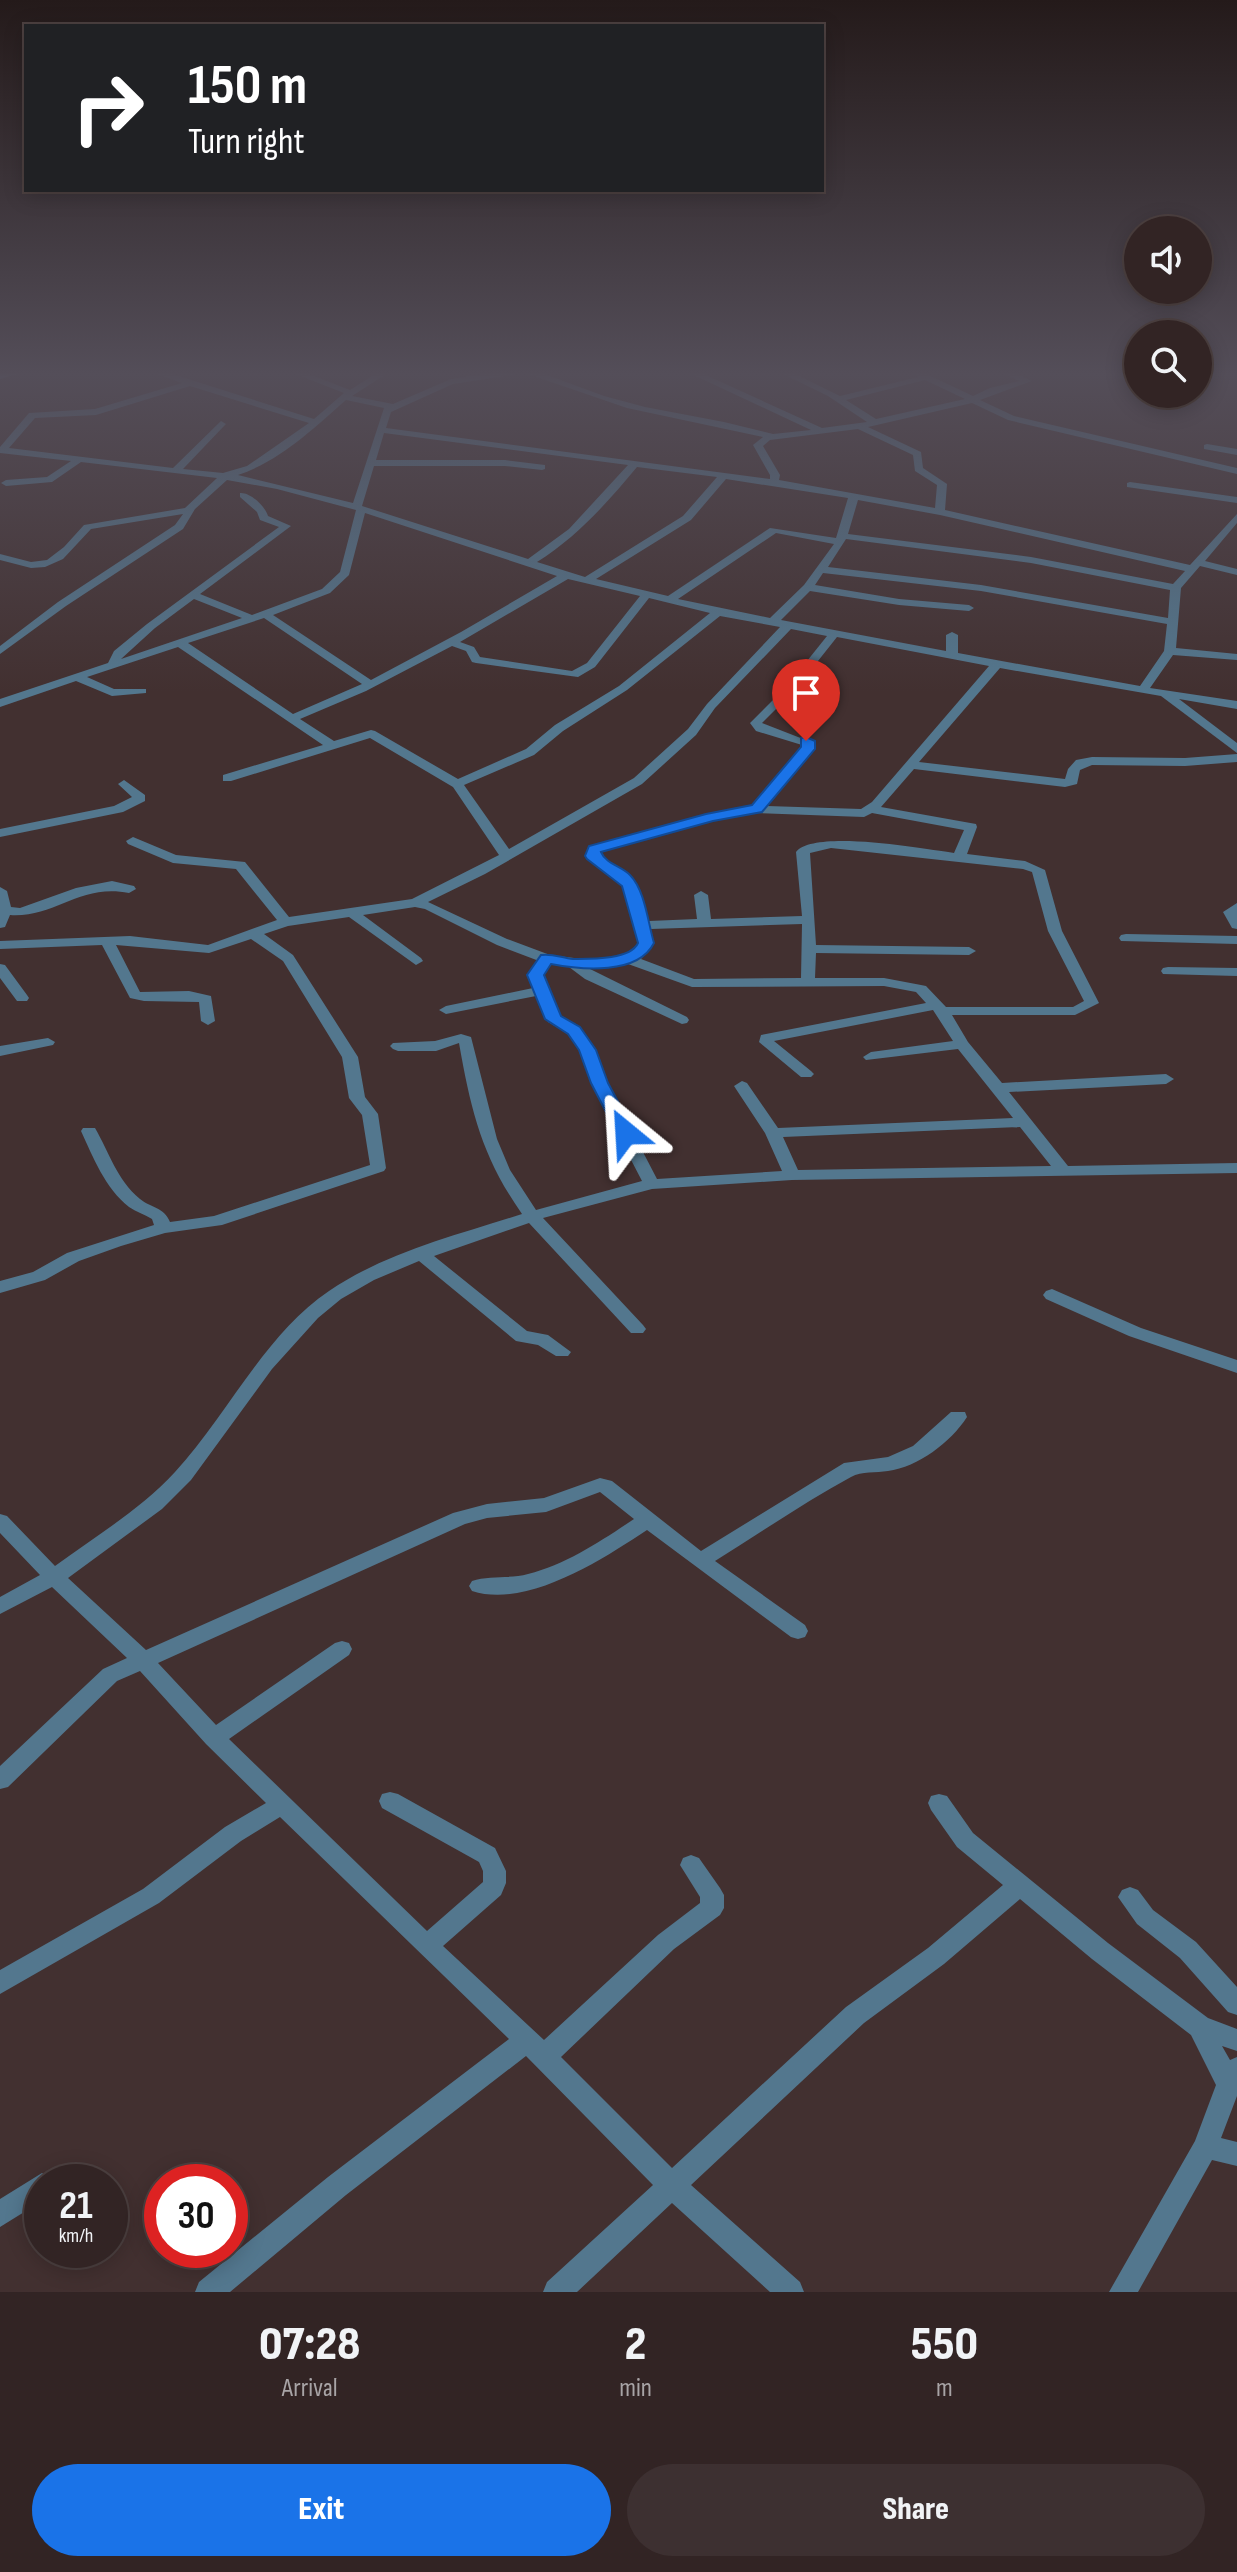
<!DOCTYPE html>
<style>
body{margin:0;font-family:"Sofia Sans Condensed",sans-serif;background:#3d3031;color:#f1f3f6;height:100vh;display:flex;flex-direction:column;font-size:30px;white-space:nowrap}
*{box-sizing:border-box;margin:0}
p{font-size:26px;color:#a8a4a6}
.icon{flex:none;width:44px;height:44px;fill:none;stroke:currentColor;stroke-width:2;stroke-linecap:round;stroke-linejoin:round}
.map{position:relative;height:2292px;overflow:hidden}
.sheet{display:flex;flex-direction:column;background:#322424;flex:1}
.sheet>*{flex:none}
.banner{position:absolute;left:24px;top:24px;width:800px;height:168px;border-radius:0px;box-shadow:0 4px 20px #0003,0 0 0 2px #4d4141;background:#202124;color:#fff;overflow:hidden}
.controls{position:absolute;left:1124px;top:216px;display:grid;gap:16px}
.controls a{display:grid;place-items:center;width:88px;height:88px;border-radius:50%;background:#322424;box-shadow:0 4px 20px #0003,0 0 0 2px #4d4141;font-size:40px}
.speed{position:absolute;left:24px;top:2164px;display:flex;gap:16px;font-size:40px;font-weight:700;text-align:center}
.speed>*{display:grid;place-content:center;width:104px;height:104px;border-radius:50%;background:#322424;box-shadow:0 4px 20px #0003,0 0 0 2px #4d4141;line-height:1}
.speed small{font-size:20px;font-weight:400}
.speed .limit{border:12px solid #d22;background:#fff;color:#111}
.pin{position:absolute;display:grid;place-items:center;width:68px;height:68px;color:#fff;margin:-82px -34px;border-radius:50% 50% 50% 0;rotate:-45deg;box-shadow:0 0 8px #0007}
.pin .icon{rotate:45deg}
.me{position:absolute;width:88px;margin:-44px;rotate:333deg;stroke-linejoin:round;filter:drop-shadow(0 0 6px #0008)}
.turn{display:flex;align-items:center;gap:28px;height:168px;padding:0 32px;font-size:36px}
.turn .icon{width:104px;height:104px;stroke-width:2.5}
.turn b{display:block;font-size:56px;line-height:68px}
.eta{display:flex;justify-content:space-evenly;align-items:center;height:136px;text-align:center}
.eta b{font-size:48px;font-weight:800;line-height:56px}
.action{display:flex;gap:16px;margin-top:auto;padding:16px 32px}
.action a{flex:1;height:92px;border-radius:48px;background:#1a73e8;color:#fff;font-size:32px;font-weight:800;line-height:92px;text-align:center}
.action a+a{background:#3d3031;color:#f1f3f6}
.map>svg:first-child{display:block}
</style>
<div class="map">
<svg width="1237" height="2292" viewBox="0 0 1237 2292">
<rect width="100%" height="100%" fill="#423030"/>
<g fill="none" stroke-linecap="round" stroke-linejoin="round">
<path fill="#53778e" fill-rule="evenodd" d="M149,371H163L314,419L344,393L288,371H301L350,390L380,371H391L352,396L393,404L451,379L503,371H536L604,396L645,407L724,422L773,434L811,430L685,371H697L822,428L867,422L828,396L777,371H789L840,396L918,377L909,371H920L973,396L990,388L1019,381L998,371H1011L1032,381L980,400L1014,416L1237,468V474L1008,420L972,403L868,427L921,452L923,468L947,484L945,510L1190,565L1237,514V523L1205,561L1237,569V575L1200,566L1181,588L1176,648L1237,654V660L1173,655L1150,688L1237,701V709L1179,699L1237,743V753L1161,696L1000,668L919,762L1065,779L1068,769L1076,760L1092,757L1185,758L1237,754V762L1185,766L1092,765L1080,770L1077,784L1065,787L914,769L881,807L976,824L977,827L967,854L1025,861L1045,870L1062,931L1099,1003L1075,1015H952L968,1042L1002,1083L1166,1074L1174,1079L1166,1084L1009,1092L1068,1166L1237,1163V1173L792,1180L652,1189L543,1218L643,1325L646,1329L643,1333H631L529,1223L434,1256L527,1331L548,1335L571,1352L568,1356H556L538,1345L516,1341L419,1261L374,1280L341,1299L318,1318L272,1369L191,1480L162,1509L68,1578L146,1650L453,1513L487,1504L544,1498L600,1478L612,1481L701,1551L844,1463L888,1457L913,1446L951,1412H965L967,1417C951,1442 918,1467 888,1471C876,1473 862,1471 851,1477C805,1502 760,1533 715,1561L805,1625L808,1631L805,1637L798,1639L791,1637L647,1530C603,1559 527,1609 472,1591L469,1586L472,1581C489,1575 510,1579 528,1574C567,1564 601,1541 634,1519L600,1492L546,1512L487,1518L465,1524L158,1663L216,1725L335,1643L342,1641L349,1643L352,1649L349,1655L229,1739L427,1931L483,1882V1871L479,1862L382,1808L379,1801L382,1794L390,1792L398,1794L495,1848L506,1871V1883L501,1895L443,1946L544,2040L658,1935L700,1903V1897L680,1865L683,1858L691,1855L699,1858L720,1888L724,1895V1908L720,1915L674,1949L561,2057L672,2168L846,2007L928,1948L1003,1885L957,1847L931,1810L928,1803L931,1796L939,1794L947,1796L973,1833L1108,1943L1208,2018L1237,2029V2051L1222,2046L1230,2060L1237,2057V2096L1221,2138L1237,2142V2166L1212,2160L1138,2292H1109L1195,2141L1216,2085L1191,2035L1092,1959L1020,1899L944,1964L864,2023L691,2185L800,2282L804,2292H770L672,2203L577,2292H543L547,2282L653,2185L526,2056L346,2195L230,2292H195L199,2282L328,2177L509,2039L280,1817L241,1841L159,1903L0,1994V1970L143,1889L225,1827L266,1803L206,1744L140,1671L117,1681L8,1787L0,1789V1766L103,1669L127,1658L52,1587L0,1614V1597L40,1575L0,1533V1514L7,1516L55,1566C96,1536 141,1509 175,1472C227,1416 264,1335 329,1291C386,1252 458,1235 522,1214C482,1157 471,1111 459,1043L436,1051H398L393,1049L390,1046L393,1043L435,1041L461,1034L471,1037L497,1139L510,1170L536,1210L642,1181L591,1083L579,1050L569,1034L548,1022L536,996L446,1014L439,1010L446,1006L533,988L528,977L539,961L497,945L425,909L415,907L363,915L421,958L423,961L416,965L349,917L288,926L264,934L293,955L358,1057L365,1097L378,1114L386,1168L384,1171L222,1225L165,1233L121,1246L79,1261L45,1280L0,1293V1281L33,1272L67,1253L154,1225L152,1219C144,1214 136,1212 129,1207C105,1188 93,1157 81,1131L83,1128H95C109,1152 117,1180 140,1199C151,1208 164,1207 170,1222L214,1216L370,1165L362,1115L349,1098L342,1057L283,961L251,939L209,953L116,945L140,992L189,991L211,996L215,1021L208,1025L201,1021L199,1002L144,1001L130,998L102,945L0,949V941L130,936L208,945L277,920L236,869L173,863L128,844L126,841L133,837L176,855L245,862L289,917L412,899L499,855L453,787L370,738L231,781H223V775L323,745L178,647L87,677L114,689H146V693L112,696L76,681L0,707V699L108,663L114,651L147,624L279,527L260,520L257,512L240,497V493C250,492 265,506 268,516L291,526L200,594L252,615L322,589L340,572L356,510L277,489L227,480L195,509L183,529L66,606L0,654V646L58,602L175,525L183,514L91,529L63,559L45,567L31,568L0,560V554L31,562L47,560L64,547L84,525L185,508L217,478L81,462L52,482L6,486L1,483L6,480L47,477L71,461L0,453V447L29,413L95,409L182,383ZM525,373L627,408L763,437L753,445L770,475V479L386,428L391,412L453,384ZM925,380L965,399L876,419L846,400ZM190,386L309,423L247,466L223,473L183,469L224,426L226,424L221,421L173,468L9,448L35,418L96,415ZM346,400L384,408L353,503L238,475C280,461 314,428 346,400ZM858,429L913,455L915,471L937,485L935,508L779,480L780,475L763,446L770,440ZM384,433L628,465L569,529L528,559L362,506L374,466H505L542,470L545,469V465L505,460H376ZM637,467L717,477L683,516L585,577L537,562C577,537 607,503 637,467ZM726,479L848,498L836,538L770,528L668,596L596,579L691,520ZM858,500L940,515L1185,571L1173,584L1031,557L848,534ZM365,513L557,576L461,632L371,680L273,615L330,593L349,575ZM776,533L834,544L804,585L770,618L678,599ZM846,539L1031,563L1170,590L1168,618L981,585L828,567ZM823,573L981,591L1167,624L1164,651L1140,686L958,653V635L952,632L946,635V651L781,620L810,591L899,605L969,611L974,608L969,605L899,599L815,585ZM568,579L640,596L587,663L572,671L480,657L474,647L460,642ZM649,598L710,613L619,686L555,725L526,749L458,779L375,731L371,730L334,741L300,719L366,691L452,646L466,651L472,662L476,663L578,677L595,667ZM194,599L242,618L121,659L155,628ZM720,616L780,627L707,704L688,729L634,778L509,849L464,785L534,755L563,731L627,690ZM264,618L362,684L293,714L188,643ZM791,629L827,636L787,686L750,723L756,731L802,745L753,806L706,814L589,847L587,850L588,859C598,867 611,872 619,881C630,892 640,932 637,947L629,954L611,958L582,959L550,955L507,939L428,902L485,874L642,784L696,735L715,708ZM837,637L989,666L872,802L861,809L767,806L816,744L762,723L795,690ZM757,813L864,817L872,813L964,830L954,853C923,849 815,829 796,852L802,916L711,919L708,895L701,891L694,895L697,919L649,921L638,889L632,878L600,855V852L712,821ZM831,848L1023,869L1032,872L1048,931L1084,1001L1073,1007H946L926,986L921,985L884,978H815L816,953L969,955L976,951L969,947L816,945L810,853ZM802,924L801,978L694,979L641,959L651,947V929ZM551,964L569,967L585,979L682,1024L687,1023L689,1020L687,1017L588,968L628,964L692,987L884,986L916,992L926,1003L766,1034L761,1035L759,1042L801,1077H811L814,1074L811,1071L774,1041L933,1010L953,1041L871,1052L863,1057L866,1060L958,1049L1013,1118L778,1128L747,1083L742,1081L734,1086L765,1133L782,1171L657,1179L607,1083L595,1050L579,1028L559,1016L542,977ZM1020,1127L1051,1166L798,1170L783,1137Z
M1207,444L1237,449V455L1204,449V445Z
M1130,482L1237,497V503L1127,487V483Z
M124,780L145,795V801L123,812L0,837V829L114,806L132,797L118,784Z
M112,881L134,886L136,889L129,893C80,883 55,918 10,915L5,927L0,928V887L7,891L11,907L20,908L76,888Z
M1237,903V929L1232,928L1223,912Z
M1126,934L1237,936V944L1121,941L1119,938L1121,935Z
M0,964L5,965L27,995L29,998L27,1001H17L0,978Z
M1168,967L1237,968V976L1163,974L1161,971L1163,968Z
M48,1038L55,1042L53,1045L0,1056V1046Z
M1052,1289L1141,1328L1237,1360V1373L1129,1336L1046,1299L1043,1295L1046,1291Z
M1130,1887L1138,1890L1153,1910L1196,1942L1237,1987V2015L1228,2012L1180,1958L1137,1924L1118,1897L1122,1890Z
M42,2173L51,2177L53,2182H42V2201L0,2227V2199Z"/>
<path fill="#69b7e6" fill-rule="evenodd" d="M22,371L21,373L0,379V373Z"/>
</g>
<linearGradient id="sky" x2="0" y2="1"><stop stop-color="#241a1a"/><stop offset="0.54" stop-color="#544e59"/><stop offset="1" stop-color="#544e59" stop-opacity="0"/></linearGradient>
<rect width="1237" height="692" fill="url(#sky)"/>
<path fill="#1a73e8" stroke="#114b97" stroke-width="2" d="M806,737L815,741V749L762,812L713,821L601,852C606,864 621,866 630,875C645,890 648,923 654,943C638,975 582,970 551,964L544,975L561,1016L580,1027L596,1050L608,1083L635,1133L632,1137H619L591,1083L579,1050L568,1034L545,1019L527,975L541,955C552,953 562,958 573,959C591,959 630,960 638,943L622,886L587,859L585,856L589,846L706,814L752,805L801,747V738Z"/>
</svg>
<div class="controls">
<a><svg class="icon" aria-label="sound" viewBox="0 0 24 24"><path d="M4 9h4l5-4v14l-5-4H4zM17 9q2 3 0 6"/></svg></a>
<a><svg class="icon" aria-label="search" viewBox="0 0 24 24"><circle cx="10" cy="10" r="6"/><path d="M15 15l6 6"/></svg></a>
</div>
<div class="speed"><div>21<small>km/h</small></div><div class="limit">30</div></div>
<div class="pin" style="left:806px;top:741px;background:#d93025"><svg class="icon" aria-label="arrive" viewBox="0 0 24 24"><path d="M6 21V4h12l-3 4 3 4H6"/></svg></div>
<svg class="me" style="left:626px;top:1133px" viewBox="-20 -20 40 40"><path d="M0-17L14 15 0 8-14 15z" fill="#1a73e8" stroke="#fff" stroke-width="4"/></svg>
<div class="banner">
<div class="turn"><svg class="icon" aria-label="right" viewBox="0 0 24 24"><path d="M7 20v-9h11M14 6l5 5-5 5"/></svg><div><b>150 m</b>Turn right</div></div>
</div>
</div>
<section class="sheet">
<div class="eta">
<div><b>07:28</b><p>Arrival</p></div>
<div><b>2</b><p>min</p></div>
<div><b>550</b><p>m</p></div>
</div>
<div class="action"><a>Exit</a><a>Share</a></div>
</section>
